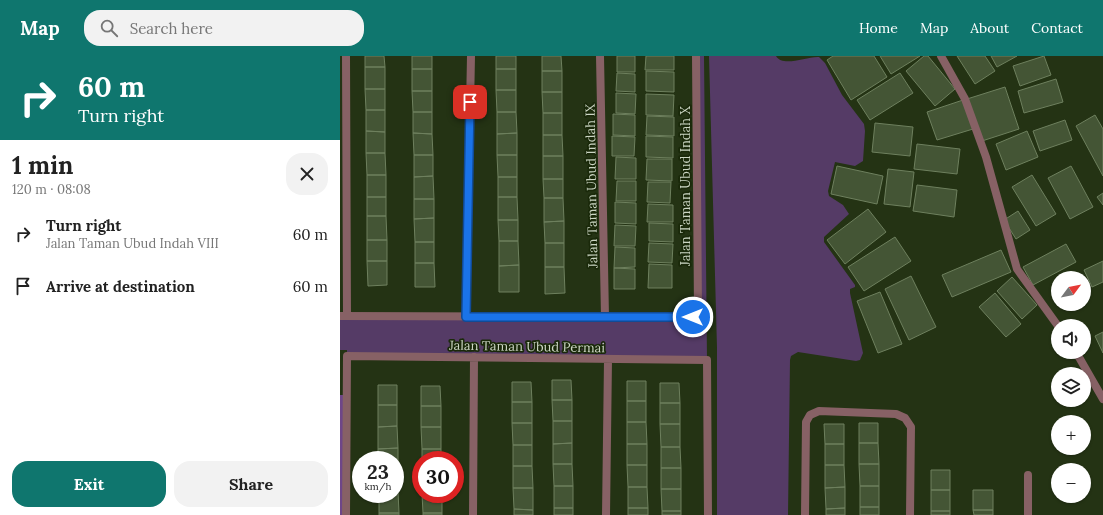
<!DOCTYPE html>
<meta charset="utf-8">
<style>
body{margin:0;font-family:Lora,serif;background:#f2f2f2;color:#222;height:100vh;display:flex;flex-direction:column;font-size:15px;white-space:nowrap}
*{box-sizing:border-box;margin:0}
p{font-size:13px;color:#767676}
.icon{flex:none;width:22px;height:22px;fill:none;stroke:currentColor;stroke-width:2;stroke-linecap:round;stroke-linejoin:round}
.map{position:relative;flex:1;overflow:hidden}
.panel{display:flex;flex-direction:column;background:#fff;width:340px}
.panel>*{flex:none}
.guide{background:#0f766e;color:#fff;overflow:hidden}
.needle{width:26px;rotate:58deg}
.buttons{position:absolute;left:711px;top:215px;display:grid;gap:8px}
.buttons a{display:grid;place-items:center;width:40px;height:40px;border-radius:50%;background:#fff;box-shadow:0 1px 3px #0004;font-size:20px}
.speed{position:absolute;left:12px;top:395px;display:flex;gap:8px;font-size:20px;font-weight:700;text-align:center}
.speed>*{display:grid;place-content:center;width:52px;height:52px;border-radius:50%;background:#fff;box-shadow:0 1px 3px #0004;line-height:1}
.speed small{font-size:10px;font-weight:400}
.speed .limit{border:6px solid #d22;background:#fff;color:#111}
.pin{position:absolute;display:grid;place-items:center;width:34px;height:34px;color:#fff;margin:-17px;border-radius:8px;box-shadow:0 2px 6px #0006}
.me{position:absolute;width:44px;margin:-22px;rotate:270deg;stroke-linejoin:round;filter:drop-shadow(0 0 3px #0008)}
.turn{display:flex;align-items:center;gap:14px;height:84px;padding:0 12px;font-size:18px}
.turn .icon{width:52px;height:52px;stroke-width:2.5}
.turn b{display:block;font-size:28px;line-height:34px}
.round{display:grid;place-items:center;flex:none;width:42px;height:42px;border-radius:16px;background:#f2f2f2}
.overview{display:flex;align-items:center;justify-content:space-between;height:68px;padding:0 12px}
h1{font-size:24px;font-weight:700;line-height:30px}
.primary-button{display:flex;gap:8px;margin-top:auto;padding:8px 12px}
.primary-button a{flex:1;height:46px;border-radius:16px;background:#0f766e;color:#fff;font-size:16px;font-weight:700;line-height:46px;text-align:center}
.primary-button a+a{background:#f2f2f2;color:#222}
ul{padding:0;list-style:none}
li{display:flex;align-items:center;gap:12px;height:52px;padding:0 12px}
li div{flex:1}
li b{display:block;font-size:15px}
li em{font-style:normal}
header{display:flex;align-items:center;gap:24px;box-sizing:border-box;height:56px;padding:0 20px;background:#0f766e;color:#fff}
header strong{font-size:19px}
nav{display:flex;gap:22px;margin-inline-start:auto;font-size:14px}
.search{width:280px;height:36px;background:#f2f2f2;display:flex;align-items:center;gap:10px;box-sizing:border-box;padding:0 14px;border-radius:16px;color:#767676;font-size:15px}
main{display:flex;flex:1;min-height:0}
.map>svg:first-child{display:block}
</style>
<header>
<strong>Map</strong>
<div class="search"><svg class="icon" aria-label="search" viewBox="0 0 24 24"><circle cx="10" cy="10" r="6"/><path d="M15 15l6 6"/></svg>Search here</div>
<nav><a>Home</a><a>Map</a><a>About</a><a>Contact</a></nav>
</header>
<main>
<section class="panel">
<div class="guide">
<div class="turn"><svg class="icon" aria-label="right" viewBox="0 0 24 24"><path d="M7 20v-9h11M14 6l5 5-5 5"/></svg><div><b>60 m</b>Turn right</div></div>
</div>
<div class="overview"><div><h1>1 min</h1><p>120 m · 08:08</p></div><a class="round"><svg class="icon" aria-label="close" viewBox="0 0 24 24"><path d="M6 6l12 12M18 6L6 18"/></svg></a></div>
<ul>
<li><svg class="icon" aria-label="right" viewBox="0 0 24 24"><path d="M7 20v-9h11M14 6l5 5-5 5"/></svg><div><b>Turn right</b><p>Jalan Taman Ubud Indah VIII</p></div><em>60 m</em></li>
<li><svg class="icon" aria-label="arrive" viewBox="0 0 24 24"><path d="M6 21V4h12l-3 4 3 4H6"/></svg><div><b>Arrive at destination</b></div><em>60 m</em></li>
</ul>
<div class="primary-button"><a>Exit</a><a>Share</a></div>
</section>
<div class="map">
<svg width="763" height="459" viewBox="0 0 763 459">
<rect width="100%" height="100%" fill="#243314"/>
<path fill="#553b66" d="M357,0H364L367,304L7,300V294H0V260L355,259Z
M369,0H436C443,12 467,0 479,1L485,7L502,39L524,68L525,75L523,105L515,110L495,106L488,135L489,140L503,149L509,158L484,181V186L515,229V231L510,233V237L523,297L520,304L516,305L458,296L451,300L450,304L448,459H377V292Z"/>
<path fill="#6e4688" d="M0,339H7L6,459H0Z"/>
<path fill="#445535" stroke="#6e805e" d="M25,0H44L45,11H25Z
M72,0H92V13H72Z
M156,0H176V13H156Z
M202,0H221L222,15H202Z
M277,0H295V16H277Z
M306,0H334V14H305Z
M493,0H534L547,21L511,44L487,4Z
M540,0H580L551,18Z
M584,0H588L615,33L595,50L566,15Z
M617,0H645L655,15L635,28Z
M651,0H677L657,11Z
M704,0L711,19L680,30L673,10Z
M25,11H45V33H25Z
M72,13H92V35H72Z
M156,13H176V34H156Z
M202,15H222V36H202Z
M306,15L334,16V36L306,35Z
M277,17L295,18V36L276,35Z
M560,17L573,37L530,64L517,44Z
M716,23L723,46L684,57L678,35Z
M665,31L679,73L642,85L627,43Z
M25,33H45V54H26Z
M156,34H176V56H157Z
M72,35H92V56H73Z
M202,36H222V57H203Z
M276,37L296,38L295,58L276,57Z
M306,38L334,39L333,60L306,59Z
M623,44L633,73L597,84L587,56Z
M26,54H45V76L26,75Z
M73,56H92V78L73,77Z
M157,56H176L177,77L157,78Z
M203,57H222V79H203Z
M273,58L295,59V80L273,79Z
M755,59L763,73V120L736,70Z
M307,60L334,61V80L306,79Z
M725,64L732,84L700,95L693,75Z
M535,67L573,71L570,100L532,96Z
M26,75L45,76V97H26Z
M687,75L698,101L666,114L656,88Z
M73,77L92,78L93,99H74Z
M177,77V99H157V78Z
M203,79H222L223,100H203Z
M272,80L295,81L294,100H272Z
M306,80L333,81V102L306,101Z
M577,88L620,93L617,118L574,113Z
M26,97H45L46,119H27Z
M74,99H93V120L74,121Z
M157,99H177V121H158Z
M203,100H223V123H203Z
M276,101L296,102V123H275Z
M307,103H332V125L306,124Z
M497,110L543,120L537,148L491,138Z
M731,110L753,151L730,163L708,122Z
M548,113L574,116L570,151L544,148Z
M27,119H46V141H27Z
M692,119L716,158L696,170L672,131Z
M93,120L94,143H74V121Z
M158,121H177V141H158Z
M203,123H223V142H204Z
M277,125H296V145H276Z
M308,126H331L330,147L307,146Z
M577,129L617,134L614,161L573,155Z
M763,137V149L757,141Z
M27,141H46V160H27Z
M158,141H177L178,164H158Z
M204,142H223L224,165L204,166Z
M74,143H94V162L74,163Z
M275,146L296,147V168L275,167Z
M308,148L333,149V166H307Z
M528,153L546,176L505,208L487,184Z
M678,155L690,174L676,183L664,164Z
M27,160H46L47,184H27Z
M94,162V186H75L74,163Z
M158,164H178V185H159Z
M224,165V187H205L204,166Z
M309,167L333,168V186L309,185Z
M275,169L296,170L295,190H274Z
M555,181L571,205L524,235L508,211Z
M27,184H47V205H27Z
M159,185H178L179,209L159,210Z
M75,186H94V207H75Z
M205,187H224V211H205Z
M309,187L333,188L332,207L308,206Z
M726,188L736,206L693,229L683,211Z
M275,191L295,192V211L274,212Z
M661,194L671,216L612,241L602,219Z
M27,205H47V229L28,230Z
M763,205V226L752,231L744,214Z
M75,207H94L95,231H75Z
M309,208L332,209V232H308Z
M179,209V236H159V210Z
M205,211H224L225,237L205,238Z
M274,212L295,213V233H274Z
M571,220L596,271L569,284L545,233Z
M672,221L697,249L682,263L657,235Z
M540,236L562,288L538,297L517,245Z
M655,237L681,268L666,281L639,251Z
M763,276V297L755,280Z
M212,324H231L232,344H212Z
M287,325H306V345H287Z
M172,326H191L192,346H172Z
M320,327H339L340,347H320Z
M38,329H57V349H38Z
M81,330H100L101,350H81Z
M212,344H232V365H213Z
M287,345H306V366H287Z
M172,346H192V367H172Z
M320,347H340V368H320Z
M38,349H57V370L38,371Z
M81,350H101V371H81Z
M213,365H232V387L213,388Z
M287,366H306L307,388H287Z
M172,367H192V389H173Z
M519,367H538V387H519Z
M320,368H340V391H321Z
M484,368H504V388H485Z
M57,370L58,392L38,393V371Z
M81,371H101V393H82Z
M232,387V408H213V388Z
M519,387H538L539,408H519Z
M287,388H307V409H287Z
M485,388H504V409H485Z
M173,389H192V410H173Z
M321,391H340L341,412H321Z
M58,392V413H55V404H38V393Z
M82,393H101V404H82Z
M213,408H232L233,430H214Z
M519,408H539V430H520Z
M287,409H307V431H288Z
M485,409H504L505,431L485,432Z
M173,410H192L193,432H173Z
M321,412H341V433H321Z
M55,413H58V435H55Z
M591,414H610V434H591Z
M214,430H233V452H214Z
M520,430H539V451H520Z
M288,431H307L308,452H288Z
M505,431V452L486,453L485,432Z
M173,432H193V454L174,453Z
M321,433H341V455H322Z
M591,434H610V455H591Z
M633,434H653V454H633Z
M55,435H58L59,457H39V438H55Z
M82,438H102V457H83Z
M520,451H539V459H520Z
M214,452H233V459H214Z
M288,452H308V459H288Z
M505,452V459H486V453Z
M174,453L193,454V459H174Z
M633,454H653V459H634Z
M322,455H341V459H322Z
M591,455H610V459H591Z
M39,457H59V459H39Z
M83,457H102V459H83Z"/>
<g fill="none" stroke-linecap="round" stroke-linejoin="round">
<path stroke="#876165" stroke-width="8" d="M6,0L7,259
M260,0L265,261
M601,0L625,43L646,101L677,213L718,270
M0,260L353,261L358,255L356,0
M126,261L131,0
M736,296L763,343
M688,419V459
M6,459L7,300L367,304L368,459
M133,459L134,301
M266,459L268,304
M465,459L466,366L470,359L479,355L556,358L565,362L571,371L570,459"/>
</g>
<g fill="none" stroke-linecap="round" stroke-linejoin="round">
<defs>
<path id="route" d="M130,46L126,261H353"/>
</defs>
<use href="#route" stroke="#114b97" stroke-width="10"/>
<use href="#route" stroke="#1a73e8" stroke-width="7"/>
</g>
<g text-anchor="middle" stroke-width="3.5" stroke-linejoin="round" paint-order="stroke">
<g font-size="13" fill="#ccd6c4" stroke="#1a290a">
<text transform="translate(251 130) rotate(-91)" y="5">Jalan Taman Ubud Indah IX</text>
<text transform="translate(345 130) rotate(-90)" y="5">Jalan Taman Ubud Indah X</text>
<text transform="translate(187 290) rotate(1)" y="5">Jalan Taman Ubud Permai</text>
</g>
</g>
</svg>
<div class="buttons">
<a><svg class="needle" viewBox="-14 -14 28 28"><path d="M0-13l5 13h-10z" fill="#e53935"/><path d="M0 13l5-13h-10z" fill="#767676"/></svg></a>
<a><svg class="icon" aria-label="sound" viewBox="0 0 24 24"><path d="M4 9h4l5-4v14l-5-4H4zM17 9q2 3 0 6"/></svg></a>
<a><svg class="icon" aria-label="layers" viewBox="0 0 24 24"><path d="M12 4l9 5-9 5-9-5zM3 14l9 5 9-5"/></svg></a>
<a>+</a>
<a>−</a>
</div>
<div class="speed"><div>23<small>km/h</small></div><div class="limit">30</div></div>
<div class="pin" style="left:130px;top:46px;background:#d93025"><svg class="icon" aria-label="arrive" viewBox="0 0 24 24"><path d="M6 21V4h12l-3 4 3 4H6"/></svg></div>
<svg class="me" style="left:353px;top:261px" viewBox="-20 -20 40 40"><circle r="17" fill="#1a73e8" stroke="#fff" stroke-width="3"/><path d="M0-11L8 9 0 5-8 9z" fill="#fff"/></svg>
</div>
</main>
